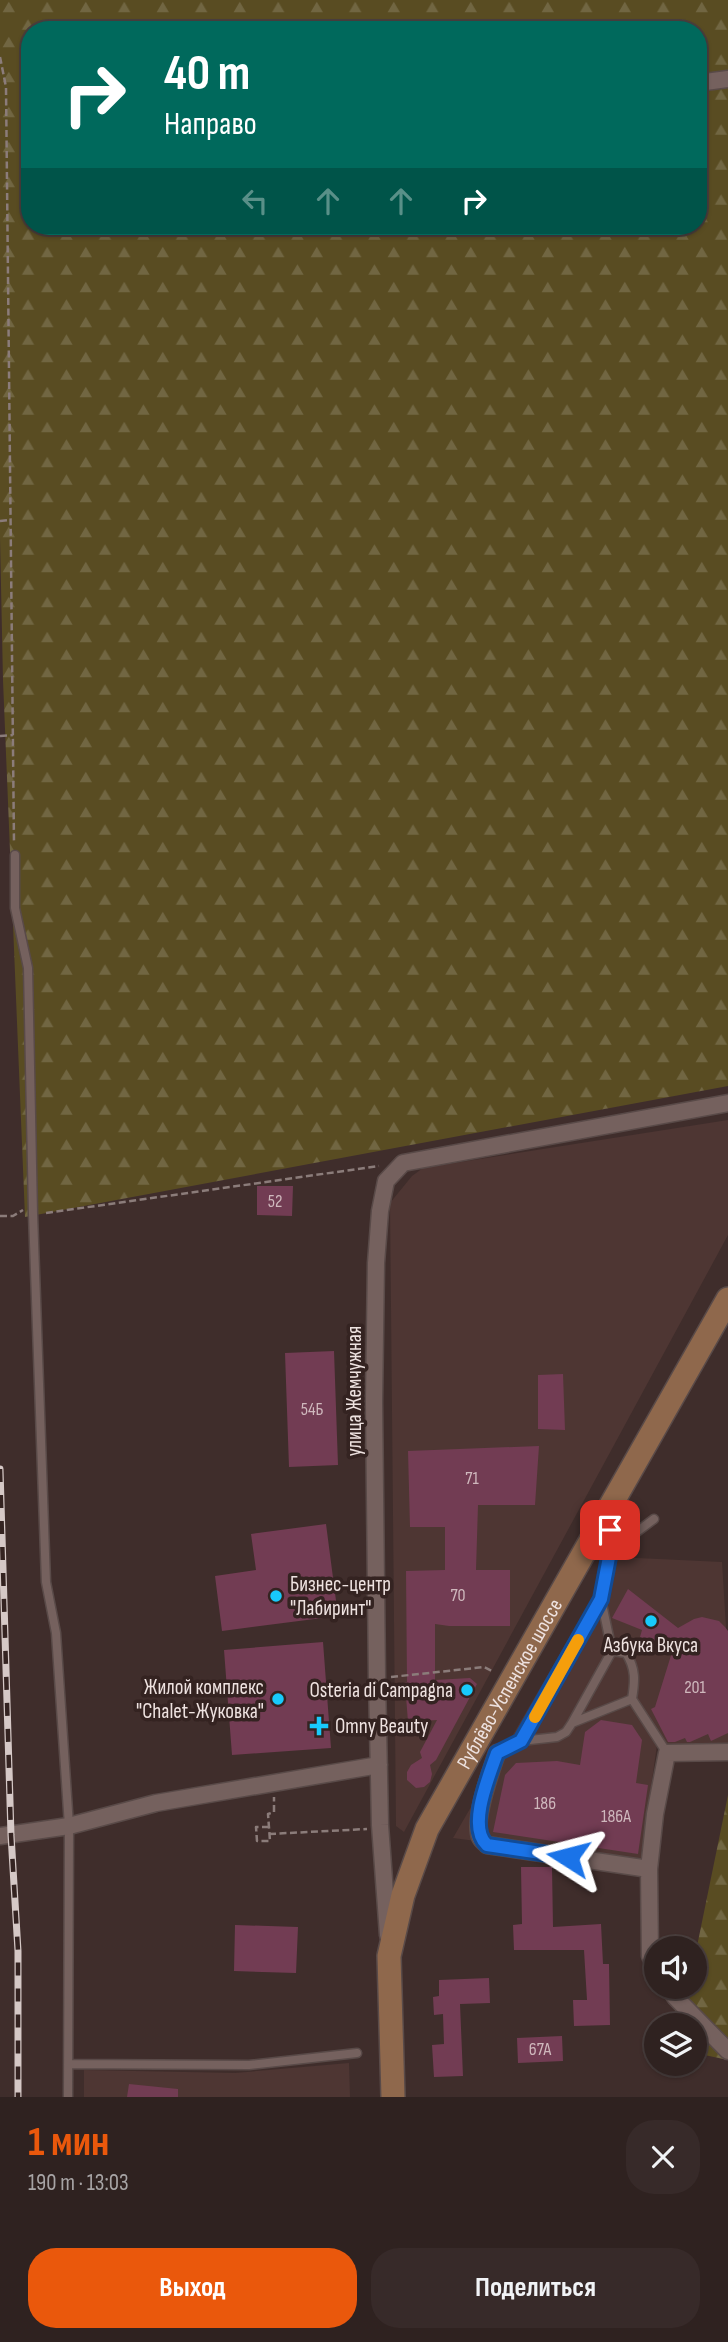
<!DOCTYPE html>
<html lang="ru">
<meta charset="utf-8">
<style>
body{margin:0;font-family:"Sofia Sans Condensed",sans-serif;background:#372a29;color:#f1f3f6;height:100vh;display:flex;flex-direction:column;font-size:26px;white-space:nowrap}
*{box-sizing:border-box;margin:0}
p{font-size:23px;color:#a7a4a5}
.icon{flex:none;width:38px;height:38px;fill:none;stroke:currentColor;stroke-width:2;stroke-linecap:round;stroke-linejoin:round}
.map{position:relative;height:2097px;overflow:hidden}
.panel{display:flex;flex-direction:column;background:#2f2220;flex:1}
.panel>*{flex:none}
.guide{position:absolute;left:21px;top:21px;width:686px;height:214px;border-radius:28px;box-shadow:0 2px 5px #0004,0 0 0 2px #4a3f3e;background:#00695c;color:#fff;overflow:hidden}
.controls{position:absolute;left:644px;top:1936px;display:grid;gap:14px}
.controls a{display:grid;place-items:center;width:63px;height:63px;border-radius:50%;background:#2f2220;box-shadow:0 2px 5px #0004,0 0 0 2px #4a3f3e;font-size:35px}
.pin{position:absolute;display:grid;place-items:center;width:60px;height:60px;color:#fff;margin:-30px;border-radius:14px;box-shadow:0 4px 10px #0006}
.me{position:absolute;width:77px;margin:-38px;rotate:279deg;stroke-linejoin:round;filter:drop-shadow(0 0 5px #0008)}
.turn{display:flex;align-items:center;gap:24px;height:147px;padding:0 28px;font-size:32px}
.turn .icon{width:91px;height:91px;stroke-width:2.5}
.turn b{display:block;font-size:49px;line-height:60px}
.lanes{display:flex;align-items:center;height:66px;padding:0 28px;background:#0003;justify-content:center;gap:35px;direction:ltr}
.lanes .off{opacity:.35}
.round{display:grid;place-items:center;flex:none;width:74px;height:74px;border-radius:28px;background:#372a29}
.overview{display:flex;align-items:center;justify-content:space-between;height:119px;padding:0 28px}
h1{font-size:42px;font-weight:700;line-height:52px;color:#ea580c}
.button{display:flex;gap:14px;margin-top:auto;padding:14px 28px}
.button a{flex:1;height:80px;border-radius:28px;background:#ea580c;color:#fff;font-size:28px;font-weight:700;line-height:80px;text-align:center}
.button a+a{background:#372a29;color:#f1f3f6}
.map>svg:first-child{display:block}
</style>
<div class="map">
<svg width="728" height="2097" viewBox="0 0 728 2097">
<defs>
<pattern id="forest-firs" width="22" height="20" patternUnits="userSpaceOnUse" patternTransform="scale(1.75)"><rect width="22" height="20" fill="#594c22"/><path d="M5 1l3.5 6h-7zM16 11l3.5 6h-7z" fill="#716642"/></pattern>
</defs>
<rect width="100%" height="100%" fill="#3f2d2b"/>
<path fill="#4e3633" d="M728,1120V1235L404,1832L396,1826L390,1203L412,1176L423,1168Z
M616,1557L722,1562L728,1660V1750L657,1745L640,1863L453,1838Z
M349,2063L350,2097H84V2070L235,2073Z"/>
<path fill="url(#forest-firs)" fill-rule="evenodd" d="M0,0H728V1086L25,1217L3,680L0,537ZM30,30H698V226H30Z
M728,1795V2060L695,2053V2025H680L688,1986H695V1956Z"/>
<path fill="#723c53" d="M257,1186H293L292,1216L257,1215Z
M334,1351L338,1465L289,1467L285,1353Z
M563,1374L565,1430L538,1429V1375Z
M539,1446L535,1505H478L476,1570H510V1626H449L435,1624V1680L470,1678L477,1684L436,1760L430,1765L432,1774L430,1782L424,1787L416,1788L407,1780V1772L411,1765L422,1758L420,1752L437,1720L408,1722L405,1683L407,1682L406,1571L445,1570V1527H410L408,1451Z
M326,1524L338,1616L222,1631L215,1576L256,1570L251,1534Z
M628,1589L678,1628L694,1619L702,1617L719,1621L725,1627L728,1631V1733L711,1741L708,1734L690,1742H687L685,1738L675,1742H668L651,1709L655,1707L673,1649L640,1637L642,1630L612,1618Z
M323,1642L331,1748L232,1755L224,1650Z
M601,1720L632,1725L642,1740L636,1783L648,1785L638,1854L493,1832L505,1775L516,1763L557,1761L580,1765L585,1732Z
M521,1867H552L553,1927L601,1924L603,1964H609L610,2025L574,2026L573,2000H587L584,1950H514L513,1925L522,1924Z
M235,1925L298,1927L296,1973L234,1971Z
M489,1978L490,2003L460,2004L463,2076L434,2077L432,2045L444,2044L443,2014L434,2015L433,1997L439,1996V1980Z
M562,2036L563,2061L518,2063L517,2038Z
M129,2084L178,2089V2097H127Z"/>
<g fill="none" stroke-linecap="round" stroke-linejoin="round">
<defs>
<path id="lane" d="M15,855V908L28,968L33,1214L46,1582L56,1633L69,1826L68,2097
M610,1552L654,1519
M601,1599L612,1651L626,1653C636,1669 635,1681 632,1699L667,1753
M572,1723L612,1651
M521,1741L557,1737L566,1732L572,1723L632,1699
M497,1753L521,1741L601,1599L610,1552V1520
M68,2064L249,2065L357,2053"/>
<path id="street" d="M698,83L728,79
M497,1753C491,1771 473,1819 480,1837C481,1840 484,1842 487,1845L649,1869
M0,1836L69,1826L156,1803L379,1765
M388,1935L380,1825L377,1679L374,1402L376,1263L380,1211L386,1181L403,1163L728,1103
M656,1967L650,1956L649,1869L655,1814L667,1753L728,1752
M668,1986L675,1997L728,2051"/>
<g id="secondary">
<path id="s1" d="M393,2097L389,1956L403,1895L427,1829L728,1299"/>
</g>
</defs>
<use href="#lane" stroke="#594a48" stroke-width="11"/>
<use href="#street" stroke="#594a48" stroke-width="19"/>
<use href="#secondary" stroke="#594a48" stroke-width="26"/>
<path stroke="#8b7c7a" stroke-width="2.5" stroke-dasharray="7 3.5" stroke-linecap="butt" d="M0,57L6,87L14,843
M0,521L10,520
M0,736L13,735
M46,1213L379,1166
M0,1216H13L23,1210
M391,1677L484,1667L494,1672
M269,1827H256L257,1841H270L268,1814L274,1812V1797
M269,1834L367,1829"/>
<use href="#lane" stroke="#75615e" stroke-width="8"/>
<use href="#street" stroke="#75615e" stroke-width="16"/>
<use href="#secondary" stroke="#8f684c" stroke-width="23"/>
<defs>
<path id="rail" d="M0,1469L11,1835L18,1951V2097"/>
</defs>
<use href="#rail" stroke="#d5c8c6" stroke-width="7"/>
<use href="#rail" stroke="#342321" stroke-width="4.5" stroke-dasharray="13" stroke-linecap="butt"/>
</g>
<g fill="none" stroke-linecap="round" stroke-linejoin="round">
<defs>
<path id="route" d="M568,1857L487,1845C467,1827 489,1776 497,1753L521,1741L601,1599L610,1552V1530"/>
</defs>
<use href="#route" stroke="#114b97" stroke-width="18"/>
<use href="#route" stroke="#1a73e8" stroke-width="12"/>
<path stroke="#f59e0b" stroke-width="12" d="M535,1717L578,1640"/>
</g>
<g fill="#18cafc" stroke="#342321" stroke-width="2.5">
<circle cx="276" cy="1596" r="7"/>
<circle cx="651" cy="1621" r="7"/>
<circle cx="467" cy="1690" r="7"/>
<circle cx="278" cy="1699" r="7"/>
<path d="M315.5 1715.5h7v7h7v7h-7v7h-7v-7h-7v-7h7z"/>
</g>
<g text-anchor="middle" stroke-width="7" stroke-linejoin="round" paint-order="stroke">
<g font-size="18" fill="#cfb8bd">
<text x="275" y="1207">52</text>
<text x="312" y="1415">54Б</text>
<text x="472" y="1484">71</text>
<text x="458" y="1601">70</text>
<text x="695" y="1693">201</text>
<text x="545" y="1809">186</text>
<text x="616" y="1822">186А</text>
<text x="540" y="2055">67А</text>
</g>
<g font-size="21" fill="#eee2e0" stroke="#342321">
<text transform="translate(354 1391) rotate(-90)" y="7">улица Жемчужная</text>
<text dy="7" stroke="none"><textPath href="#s1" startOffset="441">Рублёво-Успенское шоссе</textPath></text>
</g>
<g font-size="21" fill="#eee2e0" stroke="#342321" text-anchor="start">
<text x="290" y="1591">Бизнес-центр<tspan x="290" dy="24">"Лабиринт"</tspan></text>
<text x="651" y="1652" text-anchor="middle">Азбука Вкуса</text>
<text x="264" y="1694" text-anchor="end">Жилой комплекс<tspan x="264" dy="24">"Chalet-Жуковка"</tspan></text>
<text x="453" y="1697" text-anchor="end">Osteria di Campagna</text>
<text x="335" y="1733">Omny Beauty</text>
</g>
</g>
</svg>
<div class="controls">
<a><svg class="icon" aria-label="sound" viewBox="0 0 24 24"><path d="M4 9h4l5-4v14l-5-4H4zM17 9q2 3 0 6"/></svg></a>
<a><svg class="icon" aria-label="layers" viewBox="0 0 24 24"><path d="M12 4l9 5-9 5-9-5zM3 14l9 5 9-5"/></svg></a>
</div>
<div class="pin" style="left:610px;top:1530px;background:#d93025"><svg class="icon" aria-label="arrive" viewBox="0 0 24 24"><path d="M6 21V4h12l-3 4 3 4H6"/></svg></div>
<svg class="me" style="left:568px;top:1857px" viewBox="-20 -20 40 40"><path d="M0-17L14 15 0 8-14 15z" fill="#1a73e8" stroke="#fff" stroke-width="4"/></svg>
<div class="guide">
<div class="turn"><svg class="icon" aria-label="right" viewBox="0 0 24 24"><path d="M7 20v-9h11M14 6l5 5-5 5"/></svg><div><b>40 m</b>Направо</div></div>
<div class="lanes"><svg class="icon off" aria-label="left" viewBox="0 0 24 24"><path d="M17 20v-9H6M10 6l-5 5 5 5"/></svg><svg class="icon off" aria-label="ahead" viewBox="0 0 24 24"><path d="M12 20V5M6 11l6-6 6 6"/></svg><svg class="icon off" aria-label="ahead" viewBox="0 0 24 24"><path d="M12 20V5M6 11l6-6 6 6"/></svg><svg class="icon" aria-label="right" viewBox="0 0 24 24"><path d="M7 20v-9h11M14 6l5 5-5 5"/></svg></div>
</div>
</div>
<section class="panel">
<div class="overview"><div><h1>1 мин</h1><p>190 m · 13:03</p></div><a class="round"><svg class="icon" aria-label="close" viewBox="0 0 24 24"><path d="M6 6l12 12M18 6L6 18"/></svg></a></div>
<div class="button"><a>Выход</a><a>Поделиться</a></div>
</section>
